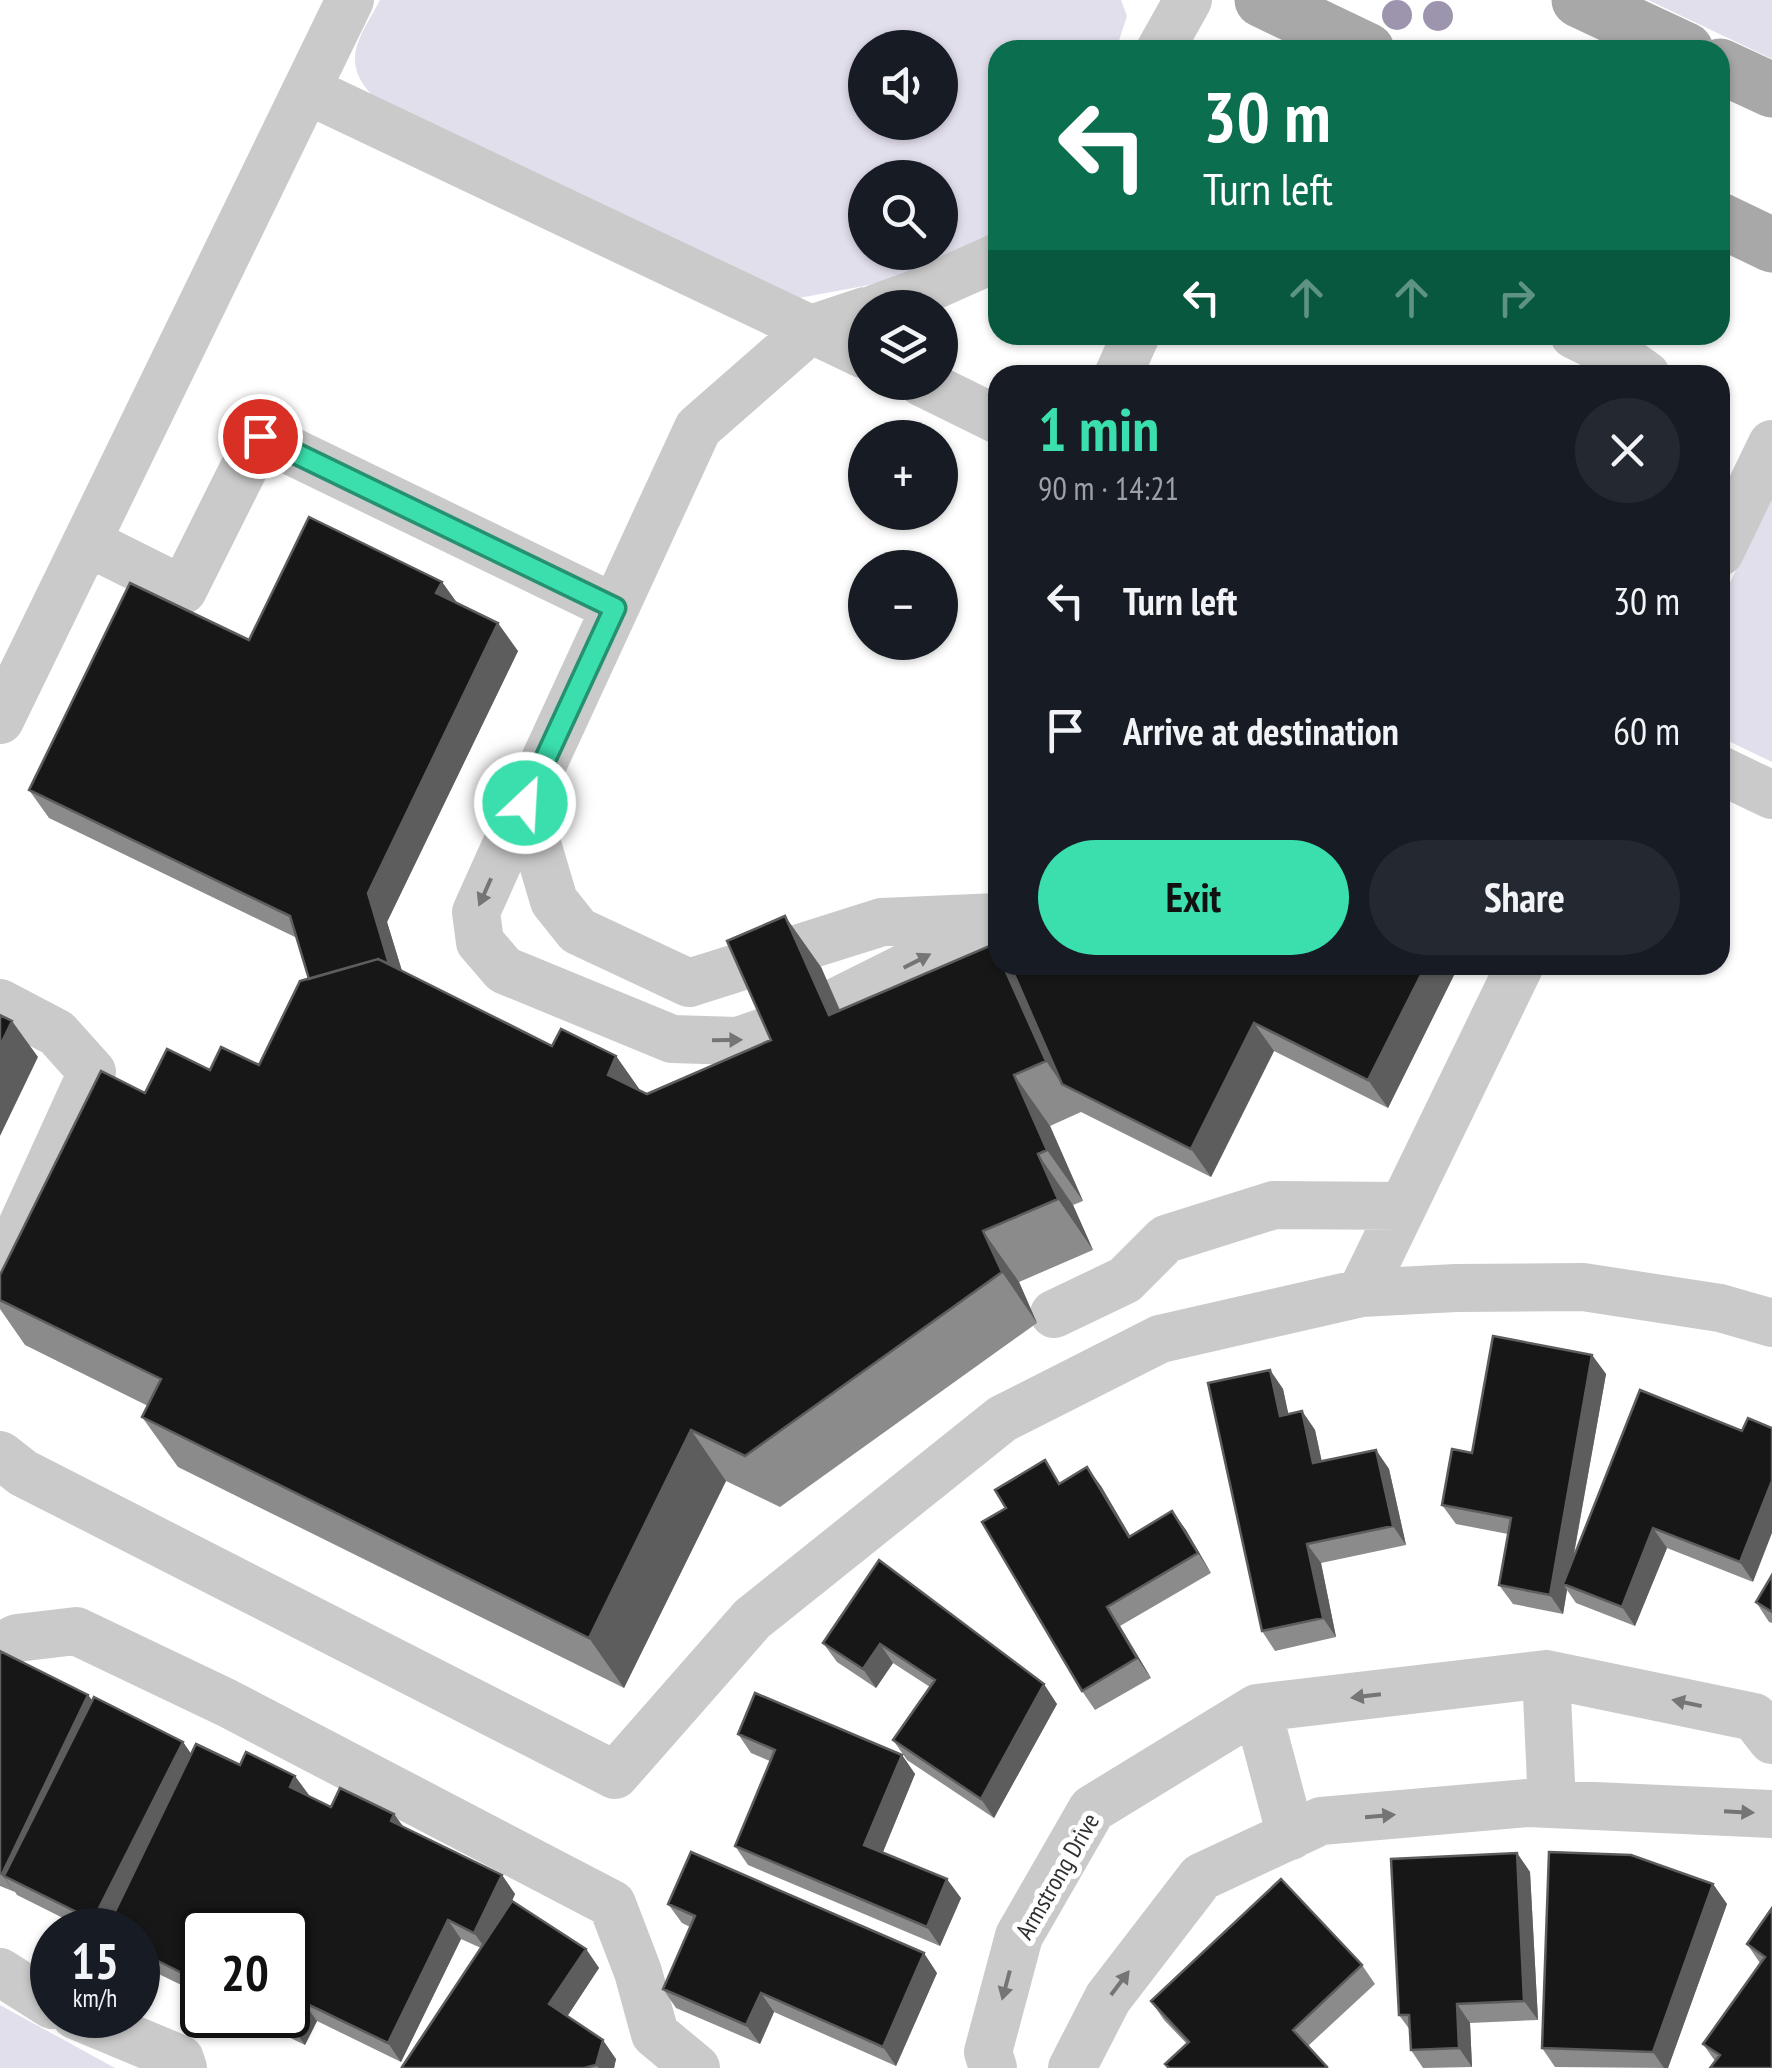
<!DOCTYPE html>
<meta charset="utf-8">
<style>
body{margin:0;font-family:"PT Sans Narrow",sans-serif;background:#242831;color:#f1f3f6;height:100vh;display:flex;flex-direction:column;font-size:38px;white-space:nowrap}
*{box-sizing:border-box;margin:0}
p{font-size:32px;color:#9ea1a6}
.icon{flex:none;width:55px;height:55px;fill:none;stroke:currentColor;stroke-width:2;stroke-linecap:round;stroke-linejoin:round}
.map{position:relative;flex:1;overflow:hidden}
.side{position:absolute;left:988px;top:365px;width:742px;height:610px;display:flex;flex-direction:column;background:#171b24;border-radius:30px;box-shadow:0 2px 8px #0004}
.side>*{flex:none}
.guide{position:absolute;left:988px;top:40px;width:742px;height:305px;border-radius:30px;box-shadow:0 2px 8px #0004;background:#0b6e4f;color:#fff;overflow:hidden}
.buttons{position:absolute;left:848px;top:30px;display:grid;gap:20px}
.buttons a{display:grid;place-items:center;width:110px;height:110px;border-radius:50%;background:#171b24;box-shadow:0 2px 8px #0004;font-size:50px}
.speed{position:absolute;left:30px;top:1908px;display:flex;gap:20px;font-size:50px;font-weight:700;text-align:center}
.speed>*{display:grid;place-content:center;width:130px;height:130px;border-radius:50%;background:#171b24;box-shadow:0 2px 8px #0004;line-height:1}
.speed small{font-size:25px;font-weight:400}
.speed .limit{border:5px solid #111;border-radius:15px;background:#fff;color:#111}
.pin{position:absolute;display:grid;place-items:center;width:85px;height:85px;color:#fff;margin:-42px;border:5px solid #fff;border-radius:50%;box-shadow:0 2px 10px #0007}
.me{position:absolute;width:110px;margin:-55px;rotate:25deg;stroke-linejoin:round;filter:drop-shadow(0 0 8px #0008)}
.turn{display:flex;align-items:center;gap:35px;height:210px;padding:0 50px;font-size:45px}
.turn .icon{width:130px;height:130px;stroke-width:2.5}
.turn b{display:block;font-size:70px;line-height:85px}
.lanes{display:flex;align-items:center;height:95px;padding:0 50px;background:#0003;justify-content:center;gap:50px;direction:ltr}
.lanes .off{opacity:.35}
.round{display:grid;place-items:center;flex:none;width:105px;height:105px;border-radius:52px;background:#242831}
.head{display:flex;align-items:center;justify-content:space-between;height:170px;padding:0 50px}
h1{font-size:60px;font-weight:800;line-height:75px;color:#3adfad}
.primary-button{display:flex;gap:20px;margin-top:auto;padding:20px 50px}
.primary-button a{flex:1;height:115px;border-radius:60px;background:#3adfad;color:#111;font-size:40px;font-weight:800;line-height:115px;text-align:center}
.primary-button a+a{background:#242831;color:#f1f3f6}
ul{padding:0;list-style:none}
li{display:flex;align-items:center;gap:30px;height:130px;padding:0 50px}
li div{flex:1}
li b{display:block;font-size:38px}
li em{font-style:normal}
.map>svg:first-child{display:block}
</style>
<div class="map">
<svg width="1772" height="2068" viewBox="0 0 1772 2068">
<rect width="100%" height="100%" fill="#fff"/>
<path fill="#e2dfec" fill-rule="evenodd" d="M380,0H1121L1127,16L1116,50H998V231L994,234L930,268L864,286L799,298L372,95C339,60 361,36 380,0ZM865,48H940V122H865ZM865,178H940V252H865Z
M1648,0H1772V59Z
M1772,496V762L1720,737V603Z
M0,2005L115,2068H0Z"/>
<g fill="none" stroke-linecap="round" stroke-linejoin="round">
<path stroke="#cacaca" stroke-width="48" d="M1160,50L1188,0
M307,90L865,355
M876,308L915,294L998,257
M865,311L811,329L698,428L525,803L554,901L578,931L689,983L882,922L998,917
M1574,335L1625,360L1646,375
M1118,375L1136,335
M921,382L998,420
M87,542L183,590L260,436L615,608
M1720,552L1772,444
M0,720L350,0
M1720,770L1772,795
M525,803L476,912L480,942L504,970L672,1039L738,1041L778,1027
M836,1002L990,925
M0,1003L57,1033L92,1072L0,1274
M1361,1293L1520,965
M1054,1314L1125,1280L1166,1239L1274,1205L1403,1206
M0,1455L23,1473L615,1775L752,1619L1002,1419L1160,1339L1361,1293L1456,1288L1583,1287L1720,1308L1772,1323
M0,1647L17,1638L76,1631L227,1703L612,1904L638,1972L655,2034L696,2068
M1546,1674L1552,1804
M1257,1708L1291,1836
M0,1972L52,2005
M75,2015L180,2059L183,2068
M993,2068L988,2052L1019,1936L1092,1809L1257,1708L1546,1674L1754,1717L1772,1740
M1072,2068L1108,1998L1201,1877L1321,1821L1528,1803L1772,1814"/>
<path stroke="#a8a8a8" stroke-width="55" d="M1262,0L1367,50
M1579,0L1686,50
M1720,66L1772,90
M1720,220L1772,245"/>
</g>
<g fill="#9d95ae">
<circle cx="1397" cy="15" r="15"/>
<circle cx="1438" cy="16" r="15"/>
</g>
<path fill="#8b8b8b" d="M442,582L458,604L518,651L387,922L402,971L552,1046L616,1056L641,1092L647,1094L771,1040L821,967L840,1010L998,965H1459L1388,1108L1274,1051L1211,1177L1081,1112L1050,1126L1083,1201L1073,1205L1093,1250L1019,1282L1037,1323L780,1507L726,1481L624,1688L178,1467L142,1417L148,1406L25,1345L0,1309V1275L145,1093L210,1070L259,1065L309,979L297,938L49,818L29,790L249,640Z
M1592,1355L1606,1374L1573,1560L1640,1390L1753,1582L1667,1548L1635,1626L1576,1603L1567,1590L1563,1614L1513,1604L1499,1585L1508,1534L1456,1524L1442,1505L1472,1453Z
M1270,1370L1283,1389L1288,1414L1302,1411L1315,1430L1322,1462L1376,1450L1389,1469L1406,1545L1321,1563L1336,1637L1275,1651L1262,1631Z
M1061,1483L1101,1486L1130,1536L1172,1511L1186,1530L1211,1573L1120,1626L1151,1678L1095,1710L1082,1691Z
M879,1560L1057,1704L994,1818L907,1760L893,1740L930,1687L893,1663L876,1688L837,1662L823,1643Z
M1772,1575V1623L1769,1622L1756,1602Z
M0,1651L88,1695L92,1700L183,1742L191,1754L240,1765L309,1795L308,1796L331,1807L394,1814L403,1827L502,1875L515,1894L512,1901L586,1949L599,1968L567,2016L616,2059L614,2068H403L481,1948L461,1939L401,2062L317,2021L305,2045L243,2015H288L202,1930V1995L138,1964V1930H87L17,1895L15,1892L0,1886Z
M738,1734L902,1755L915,1774L883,1852L961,1898L940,1946L748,1865L735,1846L770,1761L751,1753Z
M1517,1853L1530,1872L1538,2020L1470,2023L1472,2067L1423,2068L1411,2050L1410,2030L1399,2015Z
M1713,1884L1727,1904L1668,2068L1555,2067L1542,2048Z
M668,1904L937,1973L896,2066L774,2012L760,2044L676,2008L663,1989L690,1927L682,1923Z
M1772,1908V2068L1715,2061L1703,2044L1760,1963L1747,1944Z
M1362,1965L1375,1984L1308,2046L1328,2068H1168L1165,2064L1187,2044L1164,2020L1151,2001Z"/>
<path fill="#5d5d5d" d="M442,582L462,610L436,593Z
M498,623L518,651L387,922L414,1010L394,982L368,893Z
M785,916L821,967L864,1066L829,1015Z
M1003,965H1009L1029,994L1062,1084L1046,1061Z
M1426,965H1459L1388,1108L1368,1080Z
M12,1021L38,1057L0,1136V1046Z
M1254,1023L1274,1051L1211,1177L1191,1149Z
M616,1056L652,1107L608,1075Z
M1014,1075L1050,1126L1083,1201L1047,1150Z
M1038,1154L1073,1205L1093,1250L1058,1199Z
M983,1231L1019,1282L1037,1323L1002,1272Z
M1592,1355L1606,1374L1568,1586L1563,1584L1567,1590L1563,1614L1550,1595Z
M1270,1370L1283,1389L1293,1435L1280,1416Z
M1302,1411L1315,1430L1326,1482L1313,1463Z
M691,1430L726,1481L624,1688L589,1638Z
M1376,1450L1389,1469L1406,1545L1393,1526Z
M1087,1467L1101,1486L1142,1556L1129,1537Z
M1772,1481V1533L1753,1582L1740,1562Z
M1172,1511L1186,1530L1211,1573L1198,1553Z
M1653,1528L1667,1548L1635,1626L1622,1607Z
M1307,1544L1321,1563L1336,1637L1323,1618Z
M1107,1607L1120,1626L1151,1678L1137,1658Z
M880,1644L893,1663L876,1688L863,1669Z
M1044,1684L1057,1704L994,1818L981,1799Z
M88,1695L102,1714L4,1876L15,1893L2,1874Z
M183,1742L196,1761L111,1930H100L93,1920Z
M902,1755L915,1774L878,1864L864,1845Z
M295,1776L309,1795L303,1806L290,1787Z
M394,1814L408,1833L391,1821Z
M1517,1853L1530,1872L1538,2020L1524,2001Z
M502,1875L515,1894L488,1952L474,1933Z
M947,1879L961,1898L940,1946L927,1927Z
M1713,1884L1727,1904L1668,2068H1664L1653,2052Z
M448,1920L461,1939L401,2062L388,2043Z
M586,1949L599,1968L563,2023L549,2004Z
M924,1953L937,1973L896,2066L883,2047Z
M761,1993L774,2012L760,2044L746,2025Z
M303,2002L317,2021L305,2045L291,2026Z
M1457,2004L1470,2023L1472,2067L1459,2048Z
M603,2040L616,2059L614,2068H599L596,2065Z"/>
<path fill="#171717" stroke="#5d5d5d" stroke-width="2.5" d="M309,517L442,582L436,593L498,623L368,893L389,964L378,959L309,979L290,916L29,790L130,583L249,640Z
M785,916L829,1015L994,944L998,952V965H1003L1046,1061L1014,1075L1047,1150L1038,1154L1058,1199L983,1231L1002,1272L745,1456L691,1430L589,1638L142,1417L161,1379L0,1300V1275L101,1071L145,1093L167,1049L210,1070L221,1047L259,1065L300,981L378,959L552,1046L561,1029L616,1056L608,1075L647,1094L771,1040L727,941Z
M1010,965H1426L1368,1080L1254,1023L1191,1149L1062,1084Z
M0,1015L12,1021L0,1046Z
M1493,1336L1592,1355L1550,1595L1499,1585L1511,1518L1442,1505L1452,1449L1472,1453Z
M1270,1370L1280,1416L1302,1411L1313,1463L1376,1450L1393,1526L1307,1544L1323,1618L1262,1631L1208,1383Z
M1640,1390L1742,1431L1748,1418L1772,1428V1481L1740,1562L1653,1528L1622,1607L1563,1584Z
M1045,1460L1059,1484L1087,1467L1129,1537L1172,1511L1198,1553L1107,1607L1137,1658L1082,1691L982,1522L1006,1508L995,1490Z
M879,1560L1044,1684L981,1799L893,1740L935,1680L880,1644L863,1669L823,1643Z
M1772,1575V1612L1756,1602Z
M0,1651L88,1695L2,1874L0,1873Z
M755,1693L902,1755L864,1845L947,1879L927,1927L735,1846L775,1750L738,1734Z
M94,1697L183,1742L93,1920L4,1876Z
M196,1744L240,1765L246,1752L295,1776L290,1787L331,1807L340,1788L394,1814L391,1821L502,1875L474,1933L448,1920L388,2043L303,2002L291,2026L269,2015H288V1930H202V1983L138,1951V1930H106Z
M691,1852L924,1953L883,2047L761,1993L746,2025L663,1989L695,1916L668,1904Z
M1549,1852L1631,1855L1713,1884L1653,2052L1542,2048Z
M1517,1853L1524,2001L1457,2004L1459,2048L1411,2050L1409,2015H1399L1391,1859Z
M1281,1879L1362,1965L1293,2030L1327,2067L1326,2068H1169L1165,2064L1189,2042L1151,2001Z
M512,1901L586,1949L549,2004L603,2040L596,2065L584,2068H404L402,2067Z
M1772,1908V2068H1710L1720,2055L1703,2044L1765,1957L1747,1944Z"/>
<defs><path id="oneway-solid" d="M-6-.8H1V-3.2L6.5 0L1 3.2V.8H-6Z" transform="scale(2.5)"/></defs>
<g fill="#757575">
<use href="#oneway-solid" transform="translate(485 892) rotate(114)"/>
<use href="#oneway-solid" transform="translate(917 961) rotate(-27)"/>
<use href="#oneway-solid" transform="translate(727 1040) rotate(-1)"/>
<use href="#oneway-solid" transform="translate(1366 1696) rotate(173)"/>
<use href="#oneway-solid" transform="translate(1687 1703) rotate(-168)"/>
<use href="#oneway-solid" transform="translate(1739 1812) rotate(3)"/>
<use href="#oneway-solid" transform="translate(1380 1816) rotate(-5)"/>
<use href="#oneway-solid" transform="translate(1120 1983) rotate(-53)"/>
<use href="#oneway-solid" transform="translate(1006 1985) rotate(105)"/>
</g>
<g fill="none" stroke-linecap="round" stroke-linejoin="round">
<defs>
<path id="route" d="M260,436L615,608L525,803"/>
</defs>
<use href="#route" stroke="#269170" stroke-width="25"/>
<use href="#route" stroke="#3adfad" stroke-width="18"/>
</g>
<g text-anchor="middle" stroke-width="10" stroke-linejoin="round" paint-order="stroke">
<g font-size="25" fill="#303030" stroke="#fff">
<text transform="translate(1057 1876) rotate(-60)" y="9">Armstrong Drive</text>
</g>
</g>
</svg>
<div class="buttons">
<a><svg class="icon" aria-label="sound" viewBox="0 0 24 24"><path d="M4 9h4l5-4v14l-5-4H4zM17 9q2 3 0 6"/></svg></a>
<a><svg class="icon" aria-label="search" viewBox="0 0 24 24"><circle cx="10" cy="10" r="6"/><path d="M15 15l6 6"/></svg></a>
<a><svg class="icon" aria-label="layers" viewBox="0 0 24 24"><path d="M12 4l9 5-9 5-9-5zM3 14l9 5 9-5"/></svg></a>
<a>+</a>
<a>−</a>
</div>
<div class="speed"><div>15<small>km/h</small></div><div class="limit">20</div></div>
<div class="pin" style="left:260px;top:436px;background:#d93025"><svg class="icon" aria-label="arrive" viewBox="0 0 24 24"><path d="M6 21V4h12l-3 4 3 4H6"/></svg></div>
<svg class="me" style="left:525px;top:803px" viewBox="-20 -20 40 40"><circle r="17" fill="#3adfad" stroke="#fff" stroke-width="3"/><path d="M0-11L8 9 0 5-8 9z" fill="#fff"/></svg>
<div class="guide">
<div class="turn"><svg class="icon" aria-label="left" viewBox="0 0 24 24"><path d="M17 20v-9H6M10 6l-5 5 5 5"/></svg><div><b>30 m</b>Turn left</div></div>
<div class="lanes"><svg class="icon" aria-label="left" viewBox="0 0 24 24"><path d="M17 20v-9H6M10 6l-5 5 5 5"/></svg><svg class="icon off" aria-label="ahead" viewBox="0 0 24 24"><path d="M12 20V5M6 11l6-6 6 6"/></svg><svg class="icon off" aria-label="ahead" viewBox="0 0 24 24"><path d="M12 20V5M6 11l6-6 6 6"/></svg><svg class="icon off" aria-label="right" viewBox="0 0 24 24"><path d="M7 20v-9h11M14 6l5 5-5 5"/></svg></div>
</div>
<section class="side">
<div class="head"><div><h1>1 min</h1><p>90 m · 14:21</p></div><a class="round"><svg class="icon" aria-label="close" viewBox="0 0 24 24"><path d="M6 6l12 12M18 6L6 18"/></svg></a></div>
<ul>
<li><svg class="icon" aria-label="left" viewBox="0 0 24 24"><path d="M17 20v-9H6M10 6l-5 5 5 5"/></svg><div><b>Turn left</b></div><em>30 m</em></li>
<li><svg class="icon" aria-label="arrive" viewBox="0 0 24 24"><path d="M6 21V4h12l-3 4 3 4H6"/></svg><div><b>Arrive at destination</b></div><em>60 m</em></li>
</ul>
<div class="primary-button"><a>Exit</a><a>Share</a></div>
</section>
</div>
